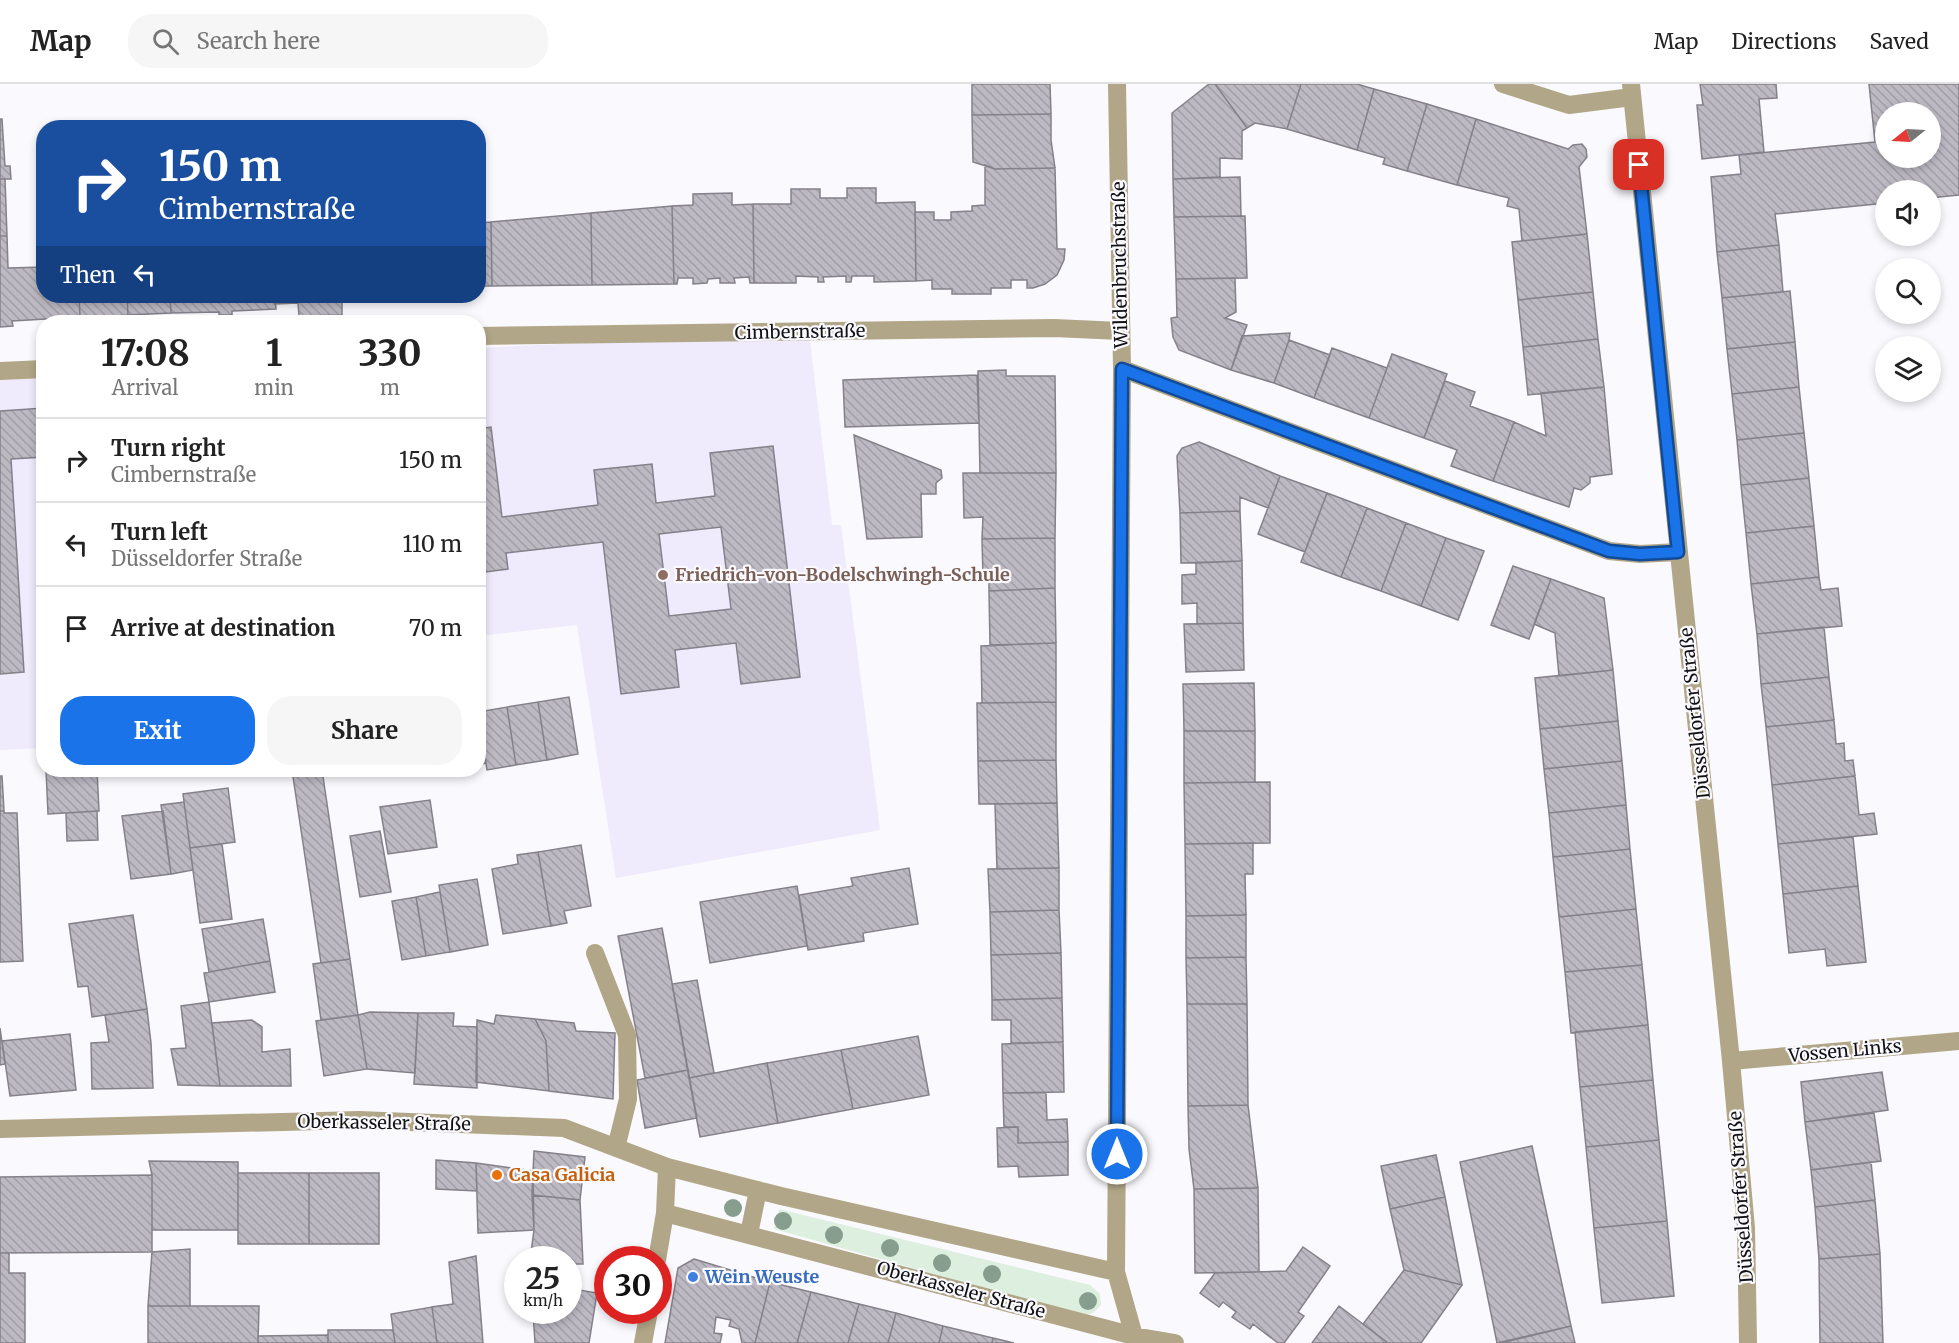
<!DOCTYPE html>
<meta charset="utf-8">
<style>
body{margin:0;font-family:Merriweather,serif;background:#f6f6f6;color:#222;height:100vh;display:flex;flex-direction:column;font-size:22px;white-space:nowrap}
*{box-sizing:border-box;margin:0}
p{font-size:20px;color:#767676}
.icon{flex:none;width:33px;height:33px;fill:none;stroke:currentColor;stroke-width:2;stroke-linecap:round;stroke-linejoin:round}
.map{position:relative;flex:1;overflow:hidden}
.side{position:absolute;left:36px;top:231px;width:450px;height:462px;display:flex;flex-direction:column;background:#fff;border-radius:24px;box-shadow:0 3px 9px #0003}
.side>*{flex:none}
.hud{position:absolute;left:36px;top:36px;width:450px;height:183px;border-radius:24px;box-shadow:0 3px 9px #0003;background:#1a4fa0;color:#fff;overflow:hidden}
.needle{width:39px;rotate:252deg}
.controls{position:absolute;left:1875px;top:18px;display:grid;gap:12px}
.controls a{display:grid;place-items:center;width:66px;height:66px;border-radius:50%;background:#fff;box-shadow:0 3px 9px #0003;font-size:30px}
.speed{position:absolute;left:504px;top:1162px;display:flex;gap:12px;font-size:30px;font-weight:700;text-align:center}
.speed>*{display:grid;place-content:center;width:78px;height:78px;border-radius:50%;background:#fff;box-shadow:0 3px 9px #0003;line-height:1}
.speed small{font-size:15px;font-weight:400}
.speed .limit{border:9px solid #d22;background:#fff;color:#111}
.pin{position:absolute;display:grid;place-items:center;width:51px;height:51px;color:#fff;margin:-26px;border-radius:12px;box-shadow:0 3px 9px #0006}
.me{position:absolute;width:66px;margin:-33px;rotate:0deg;stroke-linejoin:round;filter:drop-shadow(0 0 4px #0008)}
.turn{display:flex;align-items:center;gap:21px;height:126px;padding:0 24px;font-size:27px}
.turn .icon{width:78px;height:78px;stroke-width:2.5}
.turn b{display:block;font-size:42px;line-height:51px}
.then{display:flex;align-items:center;height:57px;padding:0 24px;background:#0003;gap:12px;font-size:22px}
.eta{display:flex;justify-content:space-evenly;align-items:center;height:102px;text-align:center}
.eta b{font-size:36px;font-weight:700;line-height:42px}
.action{display:flex;gap:12px;margin-top:auto;padding:12px 24px}
.action a{flex:1;height:69px;border-radius:24px;background:#1a73e8;color:#fff;font-size:24px;font-weight:700;line-height:69px;text-align:center}
.action a+a{background:#f6f6f6;color:#222}
ul{padding:0;list-style:none}
li{display:flex;align-items:center;gap:18px;height:84px;padding:0 24px;border-top:2px solid #e0e0e0}
li div{flex:1}
li b{display:block;font-size:22px}
li em{font-style:normal}
header{display:flex;align-items:center;gap:36px;box-sizing:border-box;height:84px;padding:0 30px;background:#fff;border-bottom:2px solid #e0e0e0}
header strong{font-size:28px}
nav{display:flex;gap:33px;margin-inline-start:auto;font-size:21px}
.search{width:420px;height:54px;background:#f6f6f6;display:flex;align-items:center;gap:15px;box-sizing:border-box;padding:0 21px;border-radius:24px;color:#767676;font-size:22px}
.map>svg:first-child{display:block}
</style>
<header>
<strong>Map</strong>
<div class="search"><svg class="icon" aria-label="search" viewBox="0 0 24 24"><circle cx="10" cy="10" r="6"/><path d="M15 15l6 6"/></svg>Search here</div>
<nav><a>Map</a><a>Directions</a><a>Saved</a></nav>
</header>
<div class="map">
<svg width="1959" height="1259" viewBox="0 0 1959 1259">
<defs>
<pattern id="building-back-hatch" width="6" height="6" patternUnits="userSpaceOnUse" patternTransform="scale(1.5)"><rect width="6" height="6" fill="#bcb9c3"/><path d="M-1 5l2 2M0 0l6 6M5-1l2 2" fill="none" stroke="#a19ea7"/></pattern>
</defs>
<rect width="100%" height="100%" fill="#faf9fd"/>
<path fill="#efeafc" d="M809,248L832,441H841L880,746L616,794L577,541L479,552L478,264Z
M43,285V664L0,666V287Z"/>
<path fill="#ddf0e0" d="M779,1125L1090,1201L1100,1210L1101,1221L1093,1229L1082,1232L774,1145Z"/>
<path fill="url(#building-back-hatch)" stroke="#84818a" stroke-width="1.5" fill-rule="evenodd" d="M972,0H1050L1051,30L972,31Z
M1209,0H1215L1247,44L1242,47V75L1220,74V93L1173,95L1172,29Z
M1215,0H1301L1287,45L1255,39L1247,44Z
M1301,0H1357L1374,5L1357,66L1287,45Z
M1700,0H1776L1777,14L1759,15L1764,68L1702,75L1697,21H1703Z
M1869,0H1959V111L1930,114V106H1886V119L1775,130L1779,161L1717,168L1711,93L1741,90L1739,71L1875,58ZM1886,28H1930V74H1886Z
M1374,5L1427,20L1407,87L1383,80L1385,74L1357,66Z
M1427,20L1476,35L1457,101L1407,87Z
M1051,30V56L1055,84L995,85L973,78L972,31Z
M0,35H2L5,82H10L11,95H0Z
M1476,35L1568,65L1573,61L1582,60L1586,65L1587,73L1579,83L1587,150L1522,157L1519,125L1507,122L1509,114L1457,101Z
M985,81L995,85L1055,84L1057,165H1065L1064,176L1057,191L1045,200L1033,204H1027V196H1011V204H991V210H952V205H932V196L916,197L915,128H934V136H951V128L972,127V122L985,121Z
M1240,93L1241,132L1174,133L1173,95Z
M0,95H5L7,152H0Z
M847,104H876V119L915,118L916,197L874,198V192H852L851,198H846V192L823,193L824,198H818V193L796,192V199H754L753,120H791V105H820V114H847Z
M732,109V121L753,120L754,199H750L749,193L734,194L735,199H720V194L708,195L707,199L693,200V194H678L677,200H674L672,122L693,121V110Z
M672,122L674,200L592,201L591,129Z
M591,129L592,201L492,202L491,138Z
M1245,132L1247,194L1176,195L1174,133Z
M491,138L492,202H478V139Z
M1587,150L1593,208L1518,216L1512,158Z
M0,152H7L8,184L44,183V212H79L80,233L12,237L13,242L0,243Z
M1779,161L1783,208L1722,214L1717,168Z
M1235,194L1236,228L1225,234L1247,241L1231,286L1179,266L1173,253L1171,234L1177,233L1176,195Z
M1790,207L1795,258L1727,265L1722,214Z
M1593,208L1598,255L1523,263L1518,216Z
M79,212H127L128,231L117,232V236L97,238V233H80Z
M127,212H170L171,229L128,231Z
M170,212H275L276,225L232,227V231H219V228L171,229Z
M275,212H352V213H342V231L299,232L298,219L275,220Z
M1290,249L1289,256L1274,299L1231,286L1242,252Z
M1598,255L1604,303L1528,311L1523,263Z
M1289,256L1330,271L1314,314L1274,299Z
M1795,258L1799,303L1732,310L1727,265Z
M1332,264L1387,284L1369,334L1314,314Z
M1392,270L1447,290L1424,354L1369,334Z
M1006,286V292H1055L1056,389H980L978,287Z
M977,291L979,339L845,343L843,296Z
M1445,297L1475,308L1470,322L1514,338L1493,397L1451,382L1457,366L1424,354Z
M1604,303L1612,390L1590,393V399L1581,406L1574,404L1569,423L1493,397L1514,338L1546,352L1541,309Z
M1799,303L1804,349L1737,356L1732,310Z
M44,324V373L11,375L24,588L0,590V327Z
M491,343L502,433L598,421L594,386L652,380L656,419L715,412L710,369L773,362L800,593L741,600L736,559L675,566L679,603L621,610L603,458L506,469L508,485L478,489V345ZM721,443L731,525L669,532L659,450Z
M1804,349L1809,394L1741,401L1737,356Z
M854,351L941,386L942,394L936,399V410H921L922,453L867,455Z
M1199,358L1280,392L1268,424L1240,413V427L1180,429L1177,372L1182,364Z
M963,389H1056L1055,454L982,455L983,433L964,434Z
M1280,392L1327,409L1305,468L1258,450Z
M1809,394L1814,442L1746,449L1741,401Z
M1327,409L1367,424L1341,493L1301,478Z
M1367,424L1406,439L1381,507L1341,493Z
M1240,427L1242,477L1181,479L1180,429Z
M1406,439L1446,454L1421,522L1381,507Z
M1814,442L1819,493L1751,500L1746,449Z
M1055,454V504L989,507V493H983L982,455Z
M1446,454L1484,467L1458,536L1421,522Z
M1242,477L1243,539L1197,540V519L1182,520V491L1196,490V479Z
M1513,482L1551,495L1529,555L1491,541Z
M1819,493L1821,506L1838,504L1842,542L1757,550L1751,500Z
M1551,495L1604,514L1613,586L1559,592L1555,549L1534,540Z
M1055,504L1056,559L990,561L989,507Z
M1243,539L1244,586L1186,588L1184,540Z
M1824,543L1829,593L1761,600L1757,550Z
M1056,559V618L982,619L981,562Z
M1613,586L1618,637L1540,645L1535,594Z
M1829,593L1834,636L1766,643L1761,600Z
M1254,599L1255,647H1184L1183,600Z
M569,613L578,670L547,676L538,618Z
M538,618L547,676L516,681L507,623Z
M1056,618V676L978,677L977,619Z
M507,623L516,681L487,686L478,628Z
M478,634L486,679L478,681Z
M1834,636L1836,660L1844,659L1845,677L1853,676L1855,692L1772,701L1766,643Z
M1618,637L1622,677L1544,685L1540,645Z
M1184,647H1255V698L1184,699Z
M1056,676L1057,719L979,720L978,677Z
M1622,677L1626,721L1549,729L1544,685Z
M46,686H97L99,727L48,730Z
M292,686H322L350,875L321,879Z
M0,692H2L4,727H0Z
M1855,692L1859,731L1874,729L1877,750L1778,760L1772,701Z
M1270,698V759L1185,760L1184,699Z
M228,704L235,758L190,764L183,710Z
M430,716L437,763L388,770L380,723Z
M184,718L193,786L171,790L161,721Z
M1057,719L1059,784L997,785L995,720Z
M1626,721L1630,765L1553,773L1549,729Z
M0,727H4V729H17L23,877L0,878Z
M97,727L98,756L67,757L66,729Z
M163,727L171,790L131,795L122,732Z
M380,747L391,808L360,813L350,752Z
M1853,753L1858,802L1783,810L1778,760Z
M1253,759V790H1245L1246,831L1186,832L1185,760Z
M222,760L232,835L200,839L190,764Z
M581,761L591,822L564,827L567,839L551,842L538,768Z
M1630,765L1636,825L1559,833L1553,773Z
M538,768L551,842L503,850L492,785L518,780L517,771Z
M909,784L918,840L863,849L864,857L808,866L799,811L853,802L851,794Z
M1059,784V826L990,828L988,785Z
M477,795L488,861L450,868L439,801Z
M797,802L807,862L710,879L700,818Z
M1858,802L1866,878L1827,882L1825,865L1789,869L1783,810Z
M440,808L450,868L426,872L416,813Z
M416,813L426,872L402,876L392,817Z
M1636,825L1642,881L1565,888L1559,833Z
M1059,826L1061,869L991,871L990,828Z
M133,831L147,925L92,933L88,902L78,903L69,840Z
M1246,831V873L1186,874V832Z
M263,835L270,877L209,888L202,845Z
M662,844L688,986L645,994L618,852Z
M1061,869L1062,914L992,916L991,871Z
M1246,873L1247,920H1187L1186,874Z
M350,875L358,931L321,936L313,880Z
M270,877L275,908L209,918L204,889Z
M1642,881L1648,941L1571,949L1565,888Z
M697,896L714,989L689,994L672,900Z
M1062,914L1063,958L1011,959V936H992V916Z
M209,918L220,1002L178,1001L171,965L186,964L181,922Z
M1187,920H1247L1248,1021L1188,1022Z
M147,925L151,959L153,1004L92,1005L91,959L109,958L105,931Z
M370,928L418,929L415,989L367,985L358,931Z
M418,929H454L453,942L477,943V1004L414,1000Z
M358,931L367,985L324,992L316,937Z
M496,931L535,935L546,957L549,1007L476,998L477,936L494,940Z
M535,935L574,939L576,947L615,949L613,1015L549,1007L546,957Z
M252,936L262,943V968L290,965L291,1002H220L212,939Z
M1648,941L1653,996L1580,1003L1575,948Z
M0,944L5,980L0,981Z
M70,950L76,1006L10,1012L2,957Z
M918,952L929,1011L853,1025L841,966Z
M1063,958L1064,1008L1003,1009L1002,960Z
M841,966L853,1025L778,1039L767,979Z
M767,979L778,1039L700,1053L689,994Z
M688,986L697,1034L645,1044L637,996Z
M1882,988L1888,1026L1805,1038L1801,998Z
M1653,996L1659,1056L1586,1063L1580,1003Z
M1003,1009H1046L1047,1036L1067,1035L1068,1058L1018,1059V1043H1004Z
M1248,1021L1258,1104L1194,1105L1189,1065L1188,1022Z
M1874,1029L1881,1077L1811,1086L1805,1038Z
M1018,1043V1059L1068,1058V1091L1019,1093L1018,1082L998,1083L997,1044Z
M1659,1056L1667,1137L1594,1144L1586,1063Z
M1532,1062L1571,1242L1497,1259L1460,1078Z
M534,1067L585,1073L580,1116L532,1111Z
M1436,1071L1445,1113L1390,1125L1381,1082Z
M436,1076L476,1079L477,1107L436,1105Z
M149,1077L238,1078V1146H152V1091Z
M1871,1078L1875,1116L1815,1123L1811,1086Z
M476,1079L533,1087L534,1146L478,1149Z
M238,1089H309V1160H238Z
M309,1089H379V1160H309Z
M152,1091V1168L0,1169V1093Z
M1258,1104L1259,1188L1195,1189L1194,1105Z
M532,1111L580,1116L583,1180H568V1176H530L534,1146Z
M1445,1113L1462,1201L1404,1186L1390,1125Z
M1875,1116L1880,1170L1819,1175L1815,1123Z
M1667,1137L1674,1212L1602,1219L1594,1144Z
M1303,1163L1330,1182L1298,1228L1304,1232L1284,1259H1278L1253,1240L1250,1245L1232,1233L1236,1228L1223,1218L1219,1223L1200,1209L1215,1189L1286,1187Z
M190,1165V1222H148L152,1168Z
M0,1169H9V1189H25V1259H0Z
M1880,1170L1883,1259H1820L1819,1175Z
M476,1172L483,1259H437L432,1223L453,1220L449,1178Z
M694,1175L770,1198L755,1259H742L739,1245L729,1242L731,1236L716,1233L714,1249L722,1250L720,1259H665L678,1184Z
M1404,1186L1462,1201L1421,1259H1388L1363,1240Z
M770,1198L811,1208L797,1259H755Z
M568,1204L597,1209L589,1259H535L533,1227H568Z
M811,1208L859,1220L848,1259H797Z
M859,1220L896,1229L888,1259H848Z
M148,1222H259L258,1259H148Z
M1339,1222L1363,1240L1388,1259H1312Z
M432,1223L437,1259H395L391,1230Z
M896,1229L943,1242L939,1259H888Z
M943,1242L993,1254L992,1259H939Z
M1571,1242L1575,1259H1501Z
M328,1246H393L395,1259H328Z
M328,1251V1259H258V1252Z
M993,1254L1014,1259H992Z"/>
<g fill="none" stroke-linecap="round" stroke-linejoin="round">
<path stroke="#b1a687" stroke-width="18" d="M1117,0L1122,285L1116,1188L1134,1252L1133,1259
M1503,0L1569,21L1632,13
M1631,0L1731,977L1746,1144L1748,1259
M478,252L1054,244L1121,247
M1122,285L1609,467L1640,470L1678,468
M0,287L44,285
M595,869L627,951L628,1015L616,1064
M1731,977L1959,957
M0,1045L359,1036L564,1044L667,1083L781,1112L1116,1188
M665,1129L1134,1252L1175,1259
M749,1150L758,1106
M657,1176L665,1129L667,1083
M643,1259L649,1227"/>
</g>
<g fill="#879d8d">
<circle cx="733" cy="1124" r="9"/>
<circle cx="783" cy="1137" r="9"/>
<circle cx="834" cy="1151" r="9"/>
<circle cx="890" cy="1164" r="9"/>
<circle cx="942" cy="1179" r="9"/>
<circle cx="992" cy="1190" r="9"/>
<circle cx="1088" cy="1217" r="9"/>
</g>
<g fill="none" stroke-linecap="round" stroke-linejoin="round">
<defs>
<path id="route" d="M1117,1070L1122,285L1609,467L1640,470L1678,468L1639,81"/>
</defs>
<use href="#route" stroke="#114b97" stroke-width="15"/>
<use href="#route" stroke="#1a73e8" stroke-width="10"/>
</g>
<circle fill="#8d6e63" stroke="#faf9fd" stroke-width="2" cx="663" cy="491" r="6"/>
<circle fill="#e8710a" stroke="#faf9fd" stroke-width="2" cx="497" cy="1091" r="6"/>
<circle fill="#3f7fe0" stroke="#faf9fd" stroke-width="2" cx="693" cy="1193" r="6"/>
<g text-anchor="middle" stroke-width="4.5" stroke-linejoin="round" paint-order="stroke">
<g font-size="18" fill="#121215" stroke="#faf9fd">
<text transform="translate(1120 181) rotate(-91)" y="6">Wildenbruchstraße</text>
<text transform="translate(800 248) rotate(-1)" y="6">Cimbernstraße</text>
<text transform="translate(1695 629) rotate(-96)" y="6">Düsseldorfer Straße</text>
<text transform="translate(1845 967) rotate(-5)" y="6">Vossen Links</text>
<text transform="translate(384 1039) rotate(1)" y="6">Oberkasseler Straße</text>
<text transform="translate(1741 1113) rotate(-94)" y="6">Düsseldorfer Straße</text>
<text transform="translate(961 1206) rotate(15)" y="6">Oberkasseler Straße</text>
</g>
<g font-size="18" font-weight="bold" fill="#785e54" stroke="#faf9fd" text-anchor="start">
<text x="675" y="497">Friedrich-von-Bodelschwingh-Schule</text>
</g>
<g font-size="18" font-weight="bold" fill="#c56008" stroke="#faf9fd" text-anchor="start">
<text x="509" y="1097">Casa Galicia</text>
</g>
<g font-size="18" font-weight="bold" fill="#366cbe" stroke="#faf9fd" text-anchor="start">
<text x="705" y="1199">Wein Weuste</text>
</g>
</g>
</svg>
<div class="controls">
<a><svg class="needle" viewBox="-14 -14 28 28"><path d="M0-13l5 13h-10z" fill="#e53935"/><path d="M0 13l5-13h-10z" fill="#767676"/></svg></a>
<a><svg class="icon" aria-label="sound" viewBox="0 0 24 24"><path d="M4 9h4l5-4v14l-5-4H4zM17 9q2 3 0 6"/></svg></a>
<a><svg class="icon" aria-label="search" viewBox="0 0 24 24"><circle cx="10" cy="10" r="6"/><path d="M15 15l6 6"/></svg></a>
<a><svg class="icon" aria-label="layers" viewBox="0 0 24 24"><path d="M12 4l9 5-9 5-9-5zM3 14l9 5 9-5"/></svg></a>
</div>
<div class="speed"><div>25<small>km/h</small></div><div class="limit">30</div></div>
<div class="pin" style="left:1639px;top:81px;background:#d93025"><svg class="icon" aria-label="arrive" viewBox="0 0 24 24"><path d="M6 21V4h12l-3 4 3 4H6"/></svg></div>
<svg class="me" style="left:1117px;top:1070px" viewBox="-20 -20 40 40"><circle r="17" fill="#1a73e8" stroke="#fff" stroke-width="3"/><path d="M0-11L8 9 0 5-8 9z" fill="#fff"/></svg>
<div class="hud">
<div class="turn"><svg class="icon" aria-label="right" viewBox="0 0 24 24"><path d="M7 20v-9h11M14 6l5 5-5 5"/></svg><div><b>150 m</b>Cimbernstraße</div></div>
<div class="then">Then<svg class="icon" aria-label="left" viewBox="0 0 24 24"><path d="M17 20v-9H6M10 6l-5 5 5 5"/></svg></div>
</div>
<section class="side">
<div class="eta">
<div><b>17:08</b><p>Arrival</p></div>
<div><b>1</b><p>min</p></div>
<div><b>330</b><p>m</p></div>
</div>
<ul>
<li><svg class="icon" aria-label="right" viewBox="0 0 24 24"><path d="M7 20v-9h11M14 6l5 5-5 5"/></svg><div><b>Turn right</b><p>Cimbernstraße</p></div><em>150 m</em></li>
<li><svg class="icon" aria-label="left" viewBox="0 0 24 24"><path d="M17 20v-9H6M10 6l-5 5 5 5"/></svg><div><b>Turn left</b><p>Düsseldorfer Straße</p></div><em>110 m</em></li>
<li><svg class="icon" aria-label="arrive" viewBox="0 0 24 24"><path d="M6 21V4h12l-3 4 3 4H6"/></svg><div><b>Arrive at destination</b></div><em>70 m</em></li>
</ul>
<div class="action"><a>Exit</a><a>Share</a></div>
</section>
</div>
